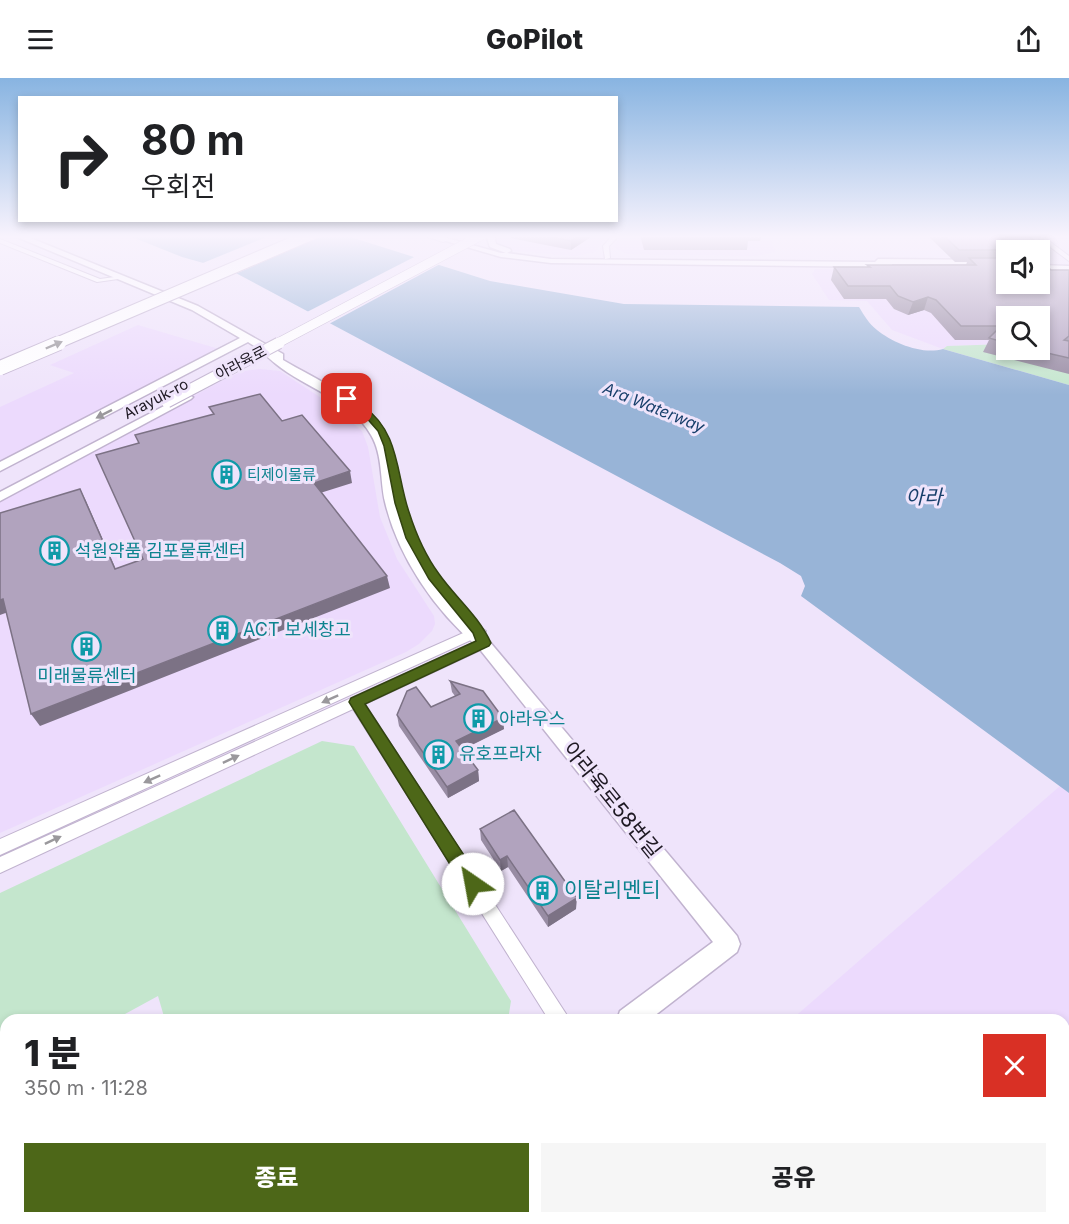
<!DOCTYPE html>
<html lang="ko">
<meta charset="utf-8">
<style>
body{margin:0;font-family:Inter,"Noto Sans KR",sans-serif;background:#f6f6f6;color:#202124;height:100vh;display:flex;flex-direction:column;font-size:22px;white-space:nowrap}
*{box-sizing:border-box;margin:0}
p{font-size:20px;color:#757577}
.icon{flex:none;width:33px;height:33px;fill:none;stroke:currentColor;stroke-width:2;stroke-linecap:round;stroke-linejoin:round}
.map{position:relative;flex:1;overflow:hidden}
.side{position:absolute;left:0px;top:936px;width:1070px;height:210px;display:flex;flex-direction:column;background:#fff;border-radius:18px 18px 0 0;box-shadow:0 3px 9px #0003}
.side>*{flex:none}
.guide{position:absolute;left:18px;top:18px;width:600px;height:126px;border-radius:0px;box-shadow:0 3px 9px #0003;background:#fff;color:#202124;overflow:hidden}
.fabs{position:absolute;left:996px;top:162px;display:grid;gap:12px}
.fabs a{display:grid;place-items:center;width:54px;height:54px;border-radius:0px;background:#fff;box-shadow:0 3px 9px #0003;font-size:30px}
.pin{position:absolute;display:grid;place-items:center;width:51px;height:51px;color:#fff;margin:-26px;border-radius:12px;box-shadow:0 3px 9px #0006}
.me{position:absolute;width:66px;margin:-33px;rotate:327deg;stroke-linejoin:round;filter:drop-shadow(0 0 4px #0008)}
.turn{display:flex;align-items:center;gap:21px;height:126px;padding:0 24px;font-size:27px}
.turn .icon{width:78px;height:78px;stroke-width:2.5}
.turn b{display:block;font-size:42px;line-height:51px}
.round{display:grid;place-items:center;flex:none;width:63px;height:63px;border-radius:0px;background:#f6f6f6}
.summary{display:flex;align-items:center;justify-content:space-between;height:102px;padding:0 24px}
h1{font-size:36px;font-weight:800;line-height:45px}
.cta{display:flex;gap:12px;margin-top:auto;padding:12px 24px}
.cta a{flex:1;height:69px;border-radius:0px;background:#4d6718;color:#fff;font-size:24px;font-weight:800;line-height:69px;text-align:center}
.cta a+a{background:#f6f6f6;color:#202124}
header{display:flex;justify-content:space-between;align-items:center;height:78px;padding:0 24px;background:#fff;font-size:27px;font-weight:800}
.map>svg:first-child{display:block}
</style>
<header><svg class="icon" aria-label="menu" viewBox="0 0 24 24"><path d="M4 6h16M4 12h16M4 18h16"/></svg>GoPilot<svg class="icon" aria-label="share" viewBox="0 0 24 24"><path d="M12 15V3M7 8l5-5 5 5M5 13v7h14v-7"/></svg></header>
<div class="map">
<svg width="1069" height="1146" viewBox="0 0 1069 1146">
<rect width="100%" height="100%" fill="#efe4fb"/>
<path fill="#ecdafd" d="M494,157H610L601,164L596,174L575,178L514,173L496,166Z
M625,157H769L776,174L756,178L627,176L613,169L615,165Z
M815,191L868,192L1006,206H1040V238H1006V266L947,268L943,271L892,252L867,223L829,222L812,196Z
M138,247L219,271L0,384V329L74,295L50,287Z
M260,291L280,293L335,329L362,353L368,369L380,439L397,481L434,538L435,546L432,553L419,566L406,574L0,755V423L227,300L243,293Z
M1060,708L1069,715V1146H543L551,1140H1064V942H791Z"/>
<path fill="#c4e6cd" d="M1069,265V307L943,271L947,268L1006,266V272H1040Z
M322,663L354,668L511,923L508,942H165L158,918L114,942H6V1003L0,1006V815Z"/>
<path fill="#98b4d7" d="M127,157H344L490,203L624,226L859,229C864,237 869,246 877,252C893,265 922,277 943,271L1069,307V715L801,518L805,508L801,498L780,485L232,193L182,179Z"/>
<path fill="#efe4fb" d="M271,157H325L233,197L198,187Z
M418,177L442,185L327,247L305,235Z"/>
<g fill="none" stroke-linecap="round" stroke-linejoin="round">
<defs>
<path id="minor" d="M613,157H620L609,168L610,180L605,181L603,168Z
M1034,157H1041L1069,178V183Z
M0,161L100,201L122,198L125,200L97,204L0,165Z
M479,548L486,553L484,556L0,777V761Z
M484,560L489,562L491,565L489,568L365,626L570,942H549L353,631L0,795V779Z"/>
<path id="tertiary" d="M12,157H23L198,228L283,276V282C315,301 361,320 382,354C393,372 392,396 397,416C402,442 412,466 426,488L737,858L740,866L737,874L649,942H617L620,933L713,864L478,569C435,533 398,479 385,424C380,403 383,377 371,357C352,322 305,310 276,286C265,277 261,272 248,264L0,393V384L240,260L192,232Z
M486,157H494L496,166L510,171L511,173L507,175L551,181L875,184L878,181L1006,182V186H892V189H889L551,185L501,179L439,161L443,159L501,175H506L490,169Z
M1040,187L1069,188V192L1040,191Z
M187,316L193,319L191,321L0,423V414Z
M351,1140H385L383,1146H349Z"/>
<path id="motorway" d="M422,157H441L449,161L443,164Z"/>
</defs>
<use href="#minor" stroke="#c1b3cf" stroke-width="2"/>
<use href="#tertiary" stroke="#c1b3cf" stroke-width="3"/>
<use href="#motorway" stroke="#c1b3cf" stroke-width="2"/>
<use href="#minor" fill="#fff" fill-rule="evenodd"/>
<use href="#tertiary" fill="#fff" fill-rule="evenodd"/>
<use href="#motorway" fill="#fff" fill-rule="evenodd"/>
<defs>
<path id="tertiary-bridge-far1" d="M276,266L482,157"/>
<path id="tertiary-bridge" d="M167,324L279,265"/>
<path id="primary-bridge-far1" d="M55,266L310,157"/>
<path id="primary-bridge" d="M0,290L59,265"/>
</defs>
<use href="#tertiary-bridge-far1" stroke="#c1b3cf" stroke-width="10" stroke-linecap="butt"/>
<use href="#tertiary-bridge" stroke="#c1b3cf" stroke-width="13" stroke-linecap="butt"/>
<use href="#primary-bridge-far1" stroke="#c1b3cf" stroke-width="13" stroke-linecap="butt"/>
<use href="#primary-bridge" stroke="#c1b3cf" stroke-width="16" stroke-linecap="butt"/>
<use href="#tertiary-bridge-far1" stroke="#fff" stroke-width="9"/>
<use href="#tertiary-bridge" stroke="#fff" stroke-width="11"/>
<use href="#primary-bridge-far1" stroke="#fff" stroke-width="11"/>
<use href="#primary-bridge" stroke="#fff" stroke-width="14"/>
</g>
<path fill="#988ca3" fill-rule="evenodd" d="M509,157H594L571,172L510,160Z
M640,157H762L760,163H748L747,172H644Z
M927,157H1027L1035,163L1031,172H1006V206L1051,192H1069V296L983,274L989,262H955L931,235L924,232L908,237L894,231L886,221H844L831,202L834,189H867V187H966L967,184H955ZM1006,238L1040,272H1006Z
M450,603L504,651L462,672L478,692L479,703L448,720L399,648L397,637L431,629L455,618L452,614Z
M480,751L576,831L548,849L508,789L501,793L481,762Z"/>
<path fill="#7c7285" d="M581,157H594L571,172V163Z
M928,219L924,232L908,237L913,224Z
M350,393L352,405L317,416L314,405Z
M80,411L86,423L121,503L115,491Z
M387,498L390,510L40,648L31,636Z
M3,521L11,533L0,537V522Z
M503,640L504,651L457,674L456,663Z
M478,692L479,703L448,720L447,709Z
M507,778L508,789L501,793L500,782Z
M577,820L576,831L548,849V838Z"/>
<path fill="#b1a3be" stroke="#7c7285" stroke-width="1.5" d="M540,157H581L571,163Z
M644,157H747L749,160H645Z
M943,157H1027L1035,163H1015L1027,172H959Z
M969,180H1006V206H1040V182L1051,192H1069V258L1064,262L1069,263V280L1034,272H1040V238H1006V265L989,260L1001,248H961L936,222L928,219L913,224L898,218L890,208H848L834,189H870L867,187H976Z
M260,316L282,343L302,337L350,393L314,405L387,498L31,636L3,521L0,522V435L80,411L115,491L143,481L96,377L139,365L135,357L214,336L209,329Z
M450,603L483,613L503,640L456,663L478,692L447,709L397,637L407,613L416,609L431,629L460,616Z
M514,732L577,820L548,838L507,778L500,782L480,751Z"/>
<defs><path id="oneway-solid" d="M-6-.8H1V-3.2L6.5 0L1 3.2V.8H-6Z" transform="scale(1.5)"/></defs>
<g fill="#9a989c">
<use href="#oneway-solid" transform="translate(54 267) rotate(-23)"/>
<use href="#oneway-solid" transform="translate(104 336) rotate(153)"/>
<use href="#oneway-solid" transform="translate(330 621) rotate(156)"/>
<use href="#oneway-solid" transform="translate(231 681) rotate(-25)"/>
<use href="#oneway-solid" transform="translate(152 701) rotate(156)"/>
<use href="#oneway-solid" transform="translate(53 762) rotate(-25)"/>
</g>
<linearGradient id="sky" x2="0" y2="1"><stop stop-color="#88b4e1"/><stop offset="0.5" stop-color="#f8f3fd"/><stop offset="1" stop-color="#f8f3fd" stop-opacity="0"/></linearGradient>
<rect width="1069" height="317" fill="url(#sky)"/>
<path fill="#4d6718" stroke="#324310" stroke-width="1.5" d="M344,319C352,318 357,324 363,328C400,354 396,396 409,434C416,456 425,477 439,496C455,519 479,538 491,565L489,568L365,626L479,800L482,806L479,812L473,814L466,812L349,624L351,620L476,563L473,555L429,501L406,460L395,425L384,368L378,353L364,337L344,323Z"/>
<defs>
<symbol id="building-ring" viewBox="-11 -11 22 22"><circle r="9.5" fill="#efe4fb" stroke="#0f9aa8" stroke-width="1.5"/><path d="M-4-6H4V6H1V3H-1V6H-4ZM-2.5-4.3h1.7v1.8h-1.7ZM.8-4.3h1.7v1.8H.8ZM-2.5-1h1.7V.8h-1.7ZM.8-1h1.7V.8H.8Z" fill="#0f9aa8"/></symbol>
</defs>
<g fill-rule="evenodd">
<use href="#building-ring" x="210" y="380" width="33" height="33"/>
<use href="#building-ring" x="38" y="456" width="33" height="33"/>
<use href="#building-ring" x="206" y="536" width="33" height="33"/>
<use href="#building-ring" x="70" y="552" width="33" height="33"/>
<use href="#building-ring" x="462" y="624" width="33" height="33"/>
<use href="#building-ring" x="422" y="660" width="33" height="33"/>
<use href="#building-ring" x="526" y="796" width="33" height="33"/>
</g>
<g text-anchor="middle" stroke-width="6" stroke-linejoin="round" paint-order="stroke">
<g font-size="15" fill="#1e1923" stroke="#efe4fb">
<text transform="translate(241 285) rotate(-28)" y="5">아라육로</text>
<text transform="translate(156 321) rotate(-27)" y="5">Arayuk-ro</text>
</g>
<g font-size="15" fill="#0d838f" stroke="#efe4fb" text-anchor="start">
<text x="247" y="402">티제이물류</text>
</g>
<g font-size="16" font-style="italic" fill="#183f6b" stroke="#efe4fb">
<text transform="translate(654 329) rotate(22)" y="6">Ara Waterway</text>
</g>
<g font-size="18" fill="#0d838f" stroke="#efe4fb" text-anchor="start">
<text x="75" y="479">석원약품 김포물류센터</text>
<text x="243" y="558">ACT 보세창고</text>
<text x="87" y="604" text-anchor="middle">미래물류센터</text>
<text x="499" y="647">아라우스</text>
<text x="459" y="682">유호프라자</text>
</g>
<g font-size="20" font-style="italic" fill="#183f6b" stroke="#efe4fb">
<text x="924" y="426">아라</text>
</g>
<g font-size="21" fill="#1e1923" stroke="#efe4fb">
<text transform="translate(612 722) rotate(51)" y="7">아라육로58번길</text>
</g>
<g font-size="21" fill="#0d838f" stroke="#efe4fb" text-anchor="start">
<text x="564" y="819">이탈리멘티</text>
</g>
</g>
</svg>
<div class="fabs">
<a><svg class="icon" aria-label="sound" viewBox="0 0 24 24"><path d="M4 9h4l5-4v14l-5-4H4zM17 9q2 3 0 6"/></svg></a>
<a><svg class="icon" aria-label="search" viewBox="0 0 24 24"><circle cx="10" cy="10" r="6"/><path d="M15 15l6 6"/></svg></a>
</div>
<div class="pin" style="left:347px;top:321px;background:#d93025"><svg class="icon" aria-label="arrive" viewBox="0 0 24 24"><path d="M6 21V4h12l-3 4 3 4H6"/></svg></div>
<svg class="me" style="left:473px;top:806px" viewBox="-20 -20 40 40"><circle r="19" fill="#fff"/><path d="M0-13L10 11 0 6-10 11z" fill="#4d6718"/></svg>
<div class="guide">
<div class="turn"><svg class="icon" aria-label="right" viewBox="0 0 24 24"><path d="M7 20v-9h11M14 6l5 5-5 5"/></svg><div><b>80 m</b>우회전</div></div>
</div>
<section class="side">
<div class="summary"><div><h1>1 분</h1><p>350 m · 11:28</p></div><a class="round" style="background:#d93025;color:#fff"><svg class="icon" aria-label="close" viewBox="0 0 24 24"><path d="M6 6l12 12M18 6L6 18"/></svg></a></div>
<div class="cta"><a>종료</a><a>공유</a></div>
</section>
</div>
